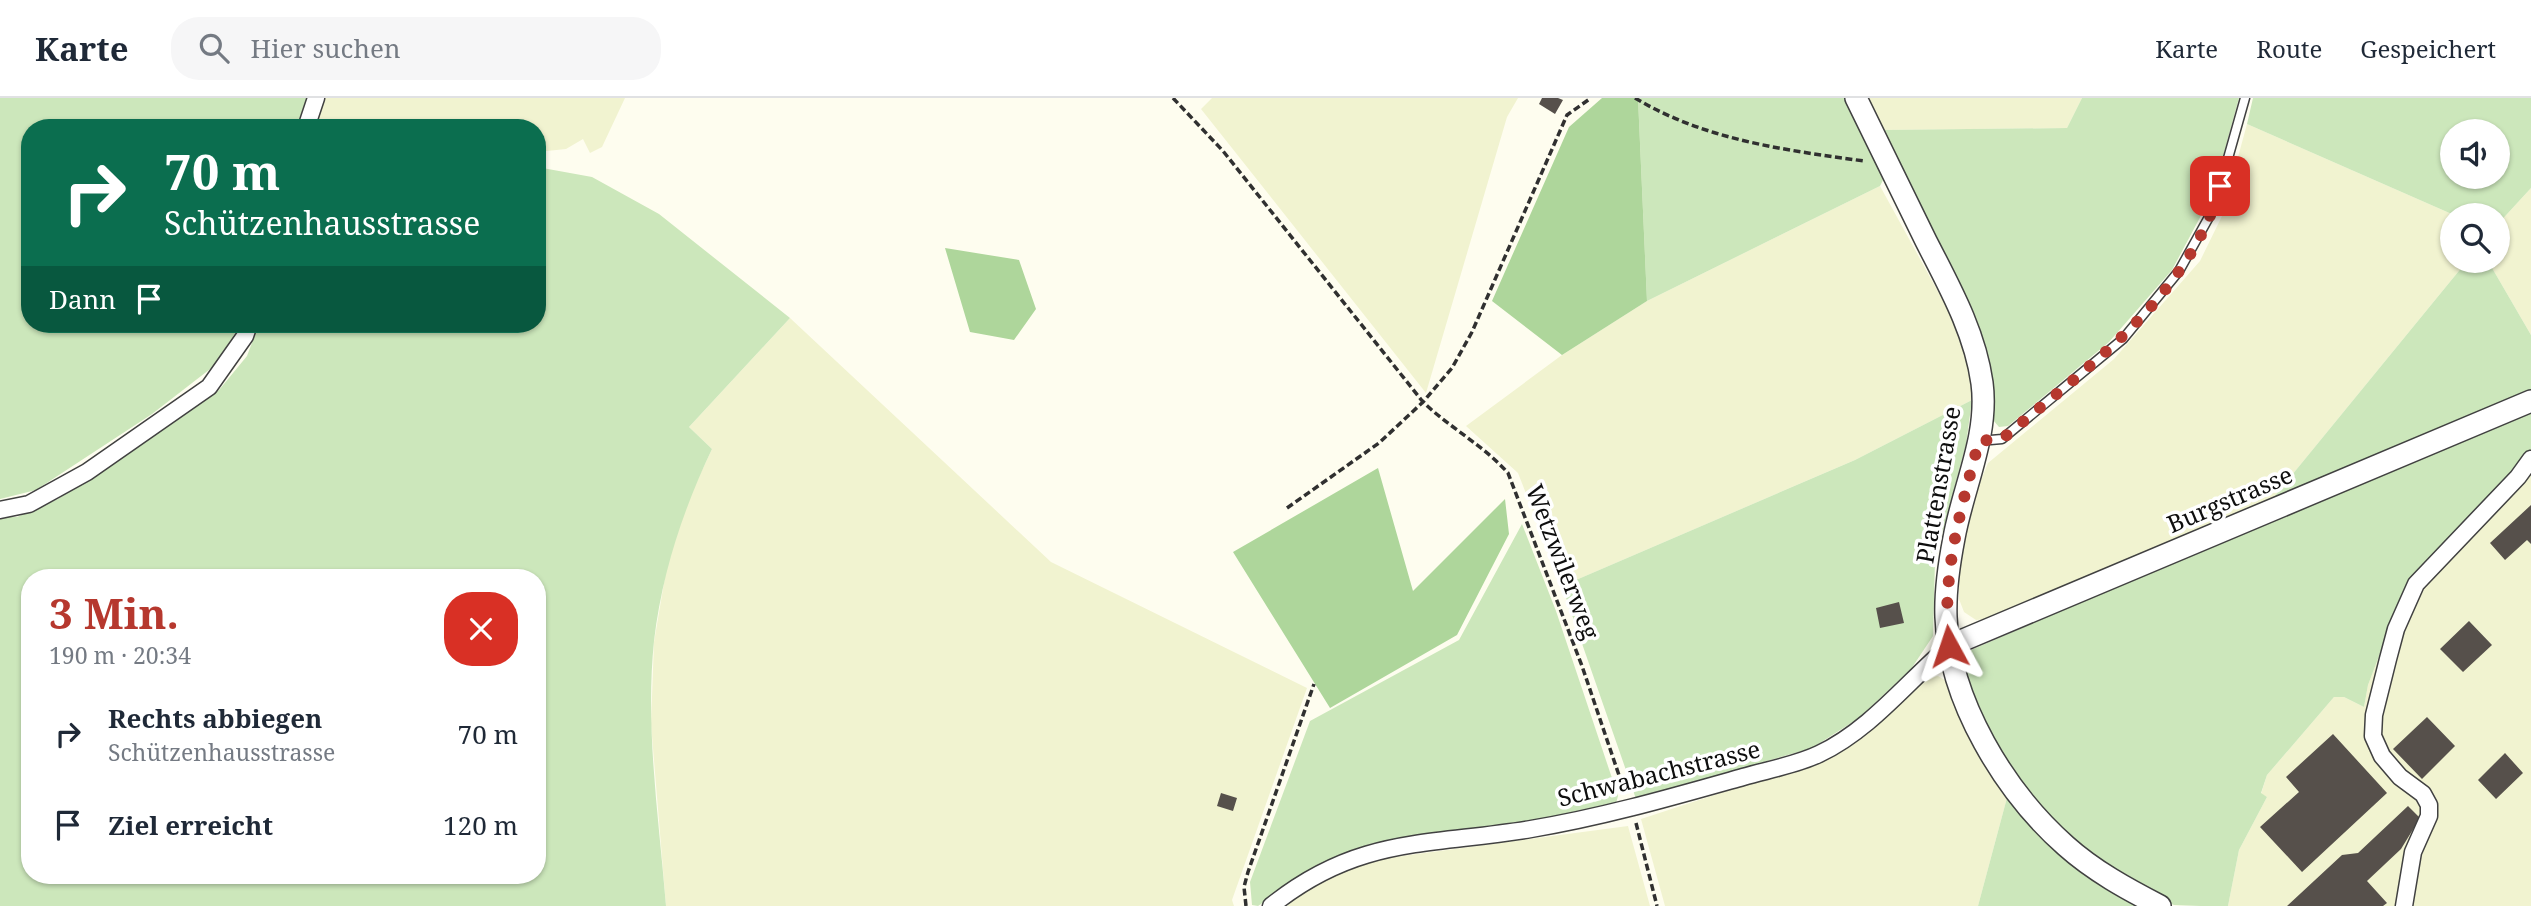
<!DOCTYPE html>
<html lang="de">
<meta charset="utf-8">
<style>
body{margin:0;font-family:"Noto Serif",serif;background:#f6f6f7;color:#1f2937;height:100vh;display:flex;flex-direction:column;font-size:26px;white-space:nowrap}
*{box-sizing:border-box;margin:0}
p{font-size:23px;color:#747a83}
.icon{flex:none;width:38px;height:38px;fill:none;stroke:currentColor;stroke-width:2;stroke-linecap:round;stroke-linejoin:round}
.map{position:relative;flex:1;overflow:hidden}
.panel{position:absolute;left:21px;top:471px;width:525px;height:315px;display:flex;flex-direction:column;background:#fff;border-radius:28px;box-shadow:0 2px 5px #0004}
.panel>*{flex:none}
.banner{position:absolute;left:21px;top:21px;width:525px;height:214px;border-radius:28px;box-shadow:0 2px 5px #0004;background:#0b6e4f;color:#fff;overflow:hidden}
.buttons{position:absolute;left:2440px;top:21px;display:grid;gap:14px}
.buttons a{display:grid;place-items:center;width:70px;height:70px;border-radius:50%;background:#fff;box-shadow:0 2px 5px #0004;font-size:35px}
.pin{position:absolute;display:grid;place-items:center;width:60px;height:60px;color:#fff;margin:-30px;border-radius:14px;box-shadow:0 4px 10px #0006}
.me{position:absolute;width:77px;margin:-38px;rotate:355deg;stroke-linejoin:round;filter:drop-shadow(0 0 5px #0008)}
.turn{display:flex;align-items:center;gap:24px;height:147px;padding:0 28px;font-size:32px}
.turn .icon{width:91px;height:91px;stroke-width:2.5}
.turn b{display:block;font-size:49px;line-height:60px}
.then{display:flex;align-items:center;height:66px;padding:0 28px;background:#0003;gap:14px;font-size:26px}
.round{display:grid;place-items:center;flex:none;width:74px;height:74px;border-radius:28px;background:#f6f6f7}
.headline{display:flex;align-items:center;justify-content:space-between;height:119px;padding:0 28px}
h1{font-size:42px;font-weight:700;line-height:52px;color:#b6382e}
ul{padding:0;list-style:none}
li{display:flex;align-items:center;gap:21px;height:91px;padding:0 28px}
li div{flex:1}
li b{display:block;font-size:26px}
li em{font-style:normal}
header{display:flex;align-items:center;gap:42px;box-sizing:border-box;height:98px;padding:0 35px;background:#fff;border-bottom:2px solid #e0e1e3}
header strong{font-size:33px}
nav{display:flex;gap:38px;margin-inline-start:auto;font-size:24px}
.search{width:490px;height:63px;background:#f6f6f7;display:flex;align-items:center;gap:18px;box-sizing:border-box;padding:0 24px;border-radius:28px;color:#747a83;font-size:26px}
.map>svg:first-child{display:block}
</style>
<header>
<strong>Karte</strong>
<div class="search"><svg class="icon" aria-label="search" viewBox="0 0 24 24"><circle cx="10" cy="10" r="6"/><path d="M15 15l6 6"/></svg>Hier suchen</div>
<nav><a>Karte</a><a>Route</a><a>Gespeichert</a></nav>
</header>
<div class="map">
<svg width="2531" height="808" viewBox="0 0 2531 808">
<rect width="100%" height="100%" fill="#fefdef"/>
<path fill="#f1f3d0" d="M324,0H625L602,49L590,55L583,41L566,51L537,54V30H340L316,21Z
M1212,0H1518L1507,19L1426,295L1201,11Z
M1866,0H2082L2067,30L1882,32Z
M2247,26L2454,117H2452V163H2467L2269,405L2000,520L1976,522L1964,514L1959,501V469L1974,399L1988,365L2114,261L2200,163L2222,118Z
M1880,88L1953,221L1969,269L1972,302L1855,362L1562,488L1518,375L1466,328L1562,257L1647,203Z
M2531,90V237L2488,163H2497V127Z
M790,220L1051,464L1307,590L1232,802L1234,808H666L651,626L654,544L667,467L689,400L712,351L689,329Z
M2531,353V808H2228L2239,752L2267,699L2261,696L2267,677L2334,599H2344L2364,609L2368,587L2406,487Z
M1938,578L1948,584L2008,696L1978,808H1665L1641,721L1797,670L1927,580Z
M1628,728L1650,808H1287L1309,787L1372,762Z"/>
<path fill="#cce7bb" fill-rule="evenodd" d="M0,0H307L296,30H30V226H241L214,268L152,316L36,392L0,401Z
M1638,0H1846L1883,82L1880,88L1647,203Z
M2082,0H2239L2213,95L2172,172L2109,244L2008,328L1999,329L1993,322L1989,279L1882,32L2067,30Z
M2253,0H2531V90L2497,127V117H2454L2247,26ZM2452,33H2497V79H2452Z
M537,69L592,79L659,116L790,220L689,329L712,351C683,412 662,475 654,543C645,631 659,721 666,808H0V419H17L58,401L219,292L247,258L259,226H537ZM30,480H537V777H30Z
M2467,163H2488L2531,237V293L2269,405Z
M1972,302L1966,346L1935,463L1933,538L1911,571L1859,620L1812,650L1636,701L1562,488L1855,362Z
M2531,309V353L2406,487L2368,587L2364,609L2344,599H2334L2267,677L2261,695L2267,699L2239,752L2228,808C2212,808 2189,808 2174,807C2070,768 1996,671 1964,567L1971,552Z
M1522,426L1556,513L1618,698L1615,709L1515,726L1370,746L1322,765L1258,808L1252,807L1250,784L1310,623L1459,542Z
M2008,696L2141,808H1978Z"/>
<path fill="#aed69b" d="M1602,0H1638L1647,203L1562,257L1492,203L1569,29Z
M945,150L1019,162L1036,211L1014,242L970,234Z
M1378,370L1413,493L1505,401L1509,436L1457,537L1330,610L1233,454Z"/>
<path fill="#56504b" d="M1542,0H1558L1563,2L1555,16L1539,6Z
M2531,407V446L2527,442L2505,462L2490,445Z
M1899,504L1904,525L1880,530L1876,510Z
M2469,523L2492,547L2463,574L2440,551Z
M2427,619L2455,648L2422,681L2393,651Z
M2333,636L2387,695L2302,774L2260,729L2299,694L2286,679Z
M2505,655L2523,675L2496,701L2478,682Z
M1221,695L1237,700L1233,713L1217,708Z
M2408,708L2420,720L2401,751L2367,783L2387,805L2383,808H2287L2342,757L2358,755Z"/>
<g fill="none" stroke-linecap="round" stroke-linejoin="round">
<defs>
<path id="service" d="M1979,343L2002,341L2123,241L2179,173L2214,110L2245,0"/>
<path id="minor" d="M306,30L316,0
M0,412L29,406L87,374L209,289L245,238L249,226
M1271,808C1358,738 1428,748 1531,731C1603,719 1672,699 1743,679C1767,672 1796,667 1819,656C1870,632 1907,584 1949,548
M2404,808L2413,754L2429,718V707L2423,696L2400,679L2382,658L2373,638L2374,617L2388,561L2396,531L2416,486L2518,379L2531,361"/>
<path id="tertiary" d="M1856,0C1879,48 1903,95 1926,143C1949,188 1975,234 1982,285C1989,338 1963,389 1954,440C1949,466 1945,493 1946,519C1949,603 2005,694 2066,748C2094,773 2127,791 2160,808
M1949,548L2531,303"/>
</defs>
<use href="#service" stroke="#414141" stroke-width="11"/>
<use href="#minor" stroke="#414141" stroke-width="19"/>
<use href="#tertiary" stroke="#414141" stroke-width="24"/>
<path stroke="#303030" stroke-width="3.5" stroke-dasharray="7 3.5" stroke-linecap="butt" d="M1173,0L1223,53L1423,304C1450,330 1483,347 1508,375L1582,568L1625,695
M1635,0C1705,42 1784,52 1864,63
M1287,410L1379,345L1423,304L1452,270L1472,234L1567,17L1591,0
M1636,725L1657,808
M1246,808L1244,789L1248,774L1314,586"/>
<use href="#service" stroke="#fff" stroke-width="8"/>
<use href="#minor" stroke="#fff" stroke-width="16"/>
<use href="#tertiary" stroke="#fff" stroke-width="21"/>
</g>
<g fill="none" stroke-linecap="round" stroke-linejoin="round">
<path stroke="#b6382e" stroke-width="12" stroke-dasharray="0 21.6" d="M1949,548C1941,477 1961,411 1979,343L2002,341C2086,270 2190,199 2220,88"/>
</g>
<g text-anchor="middle" stroke-width="7" stroke-linejoin="round" paint-order="stroke">
<g font-size="24" fill="#0e0e0e" stroke="#fff">
<text transform="translate(1939 387) rotate(-80)" y="8">Plattenstrasse</text>
<text transform="translate(2230 402) rotate(-23)" y="8">Burgstrasse</text>
<text transform="translate(1562 464) rotate(69)" y="8">Wetzwilerweg</text>
<text transform="translate(1659 676) rotate(-14)" y="8">Schwabachstrasse</text>
</g>
</g>
</svg>
<div class="buttons">
<a><svg class="icon" aria-label="sound" viewBox="0 0 24 24"><path d="M4 9h4l5-4v14l-5-4H4zM17 9q2 3 0 6"/></svg></a>
<a><svg class="icon" aria-label="search" viewBox="0 0 24 24"><circle cx="10" cy="10" r="6"/><path d="M15 15l6 6"/></svg></a>
</div>
<div class="pin" style="left:2220px;top:88px;background:#d93025"><svg class="icon" aria-label="arrive" viewBox="0 0 24 24"><path d="M6 21V4h12l-3 4 3 4H6"/></svg></div>
<svg class="me" style="left:1949px;top:548px" viewBox="-20 -20 40 40"><path d="M0-17L14 15 0 8-14 15z" fill="#b6382e" stroke="#fff" stroke-width="4"/></svg>
<div class="banner">
<div class="turn"><svg class="icon" aria-label="right" viewBox="0 0 24 24"><path d="M7 20v-9h11M14 6l5 5-5 5"/></svg><div><b>70 m</b>Schützenhausstrasse</div></div>
<div class="then">Dann<svg class="icon" aria-label="arrive" viewBox="0 0 24 24"><path d="M6 21V4h12l-3 4 3 4H6"/></svg></div>
</div>
<section class="panel">
<div class="headline"><div><h1>3 Min.</h1><p>190 m · 20:34</p></div><a class="round" style="background:#d93025;color:#fff"><svg class="icon" aria-label="close" viewBox="0 0 24 24"><path d="M6 6l12 12M18 6L6 18"/></svg></a></div>
<ul>
<li><svg class="icon" aria-label="right" viewBox="0 0 24 24"><path d="M7 20v-9h11M14 6l5 5-5 5"/></svg><div><b>Rechts abbiegen</b><p>Schützenhausstrasse</p></div><em>70 m</em></li>
<li><svg class="icon" aria-label="arrive" viewBox="0 0 24 24"><path d="M6 21V4h12l-3 4 3 4H6"/></svg><div><b>Ziel erreicht</b></div><em>120 m</em></li>
</ul>
</section>
</div>
